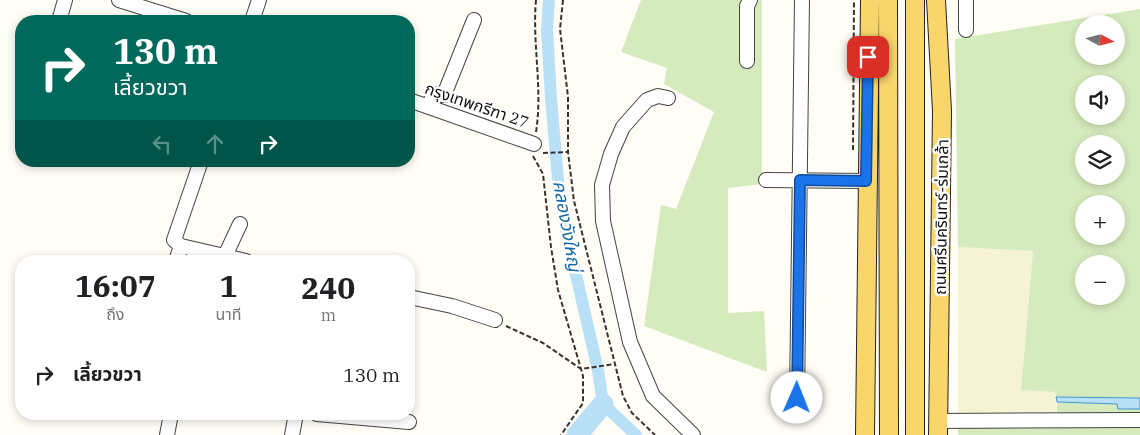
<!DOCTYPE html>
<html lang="th">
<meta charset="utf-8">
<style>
body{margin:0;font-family:"IBM Plex Serif","Noto Sans Thai",serif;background:#f2f2f2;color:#202124;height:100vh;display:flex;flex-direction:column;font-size:19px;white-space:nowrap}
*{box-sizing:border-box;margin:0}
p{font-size:16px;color:#757577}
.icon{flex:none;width:28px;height:28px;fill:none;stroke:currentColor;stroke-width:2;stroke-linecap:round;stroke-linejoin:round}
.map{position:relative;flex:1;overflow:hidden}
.side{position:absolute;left:15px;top:255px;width:400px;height:165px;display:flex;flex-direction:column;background:#fff;border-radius:20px;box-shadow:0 2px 8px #0003}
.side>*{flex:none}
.guide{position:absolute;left:15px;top:15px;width:400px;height:152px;border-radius:20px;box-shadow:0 2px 8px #0003;background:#00695c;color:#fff;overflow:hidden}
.needle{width:32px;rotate:97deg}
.buttons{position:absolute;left:1075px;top:15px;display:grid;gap:10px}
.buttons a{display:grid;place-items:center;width:50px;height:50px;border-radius:50%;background:#fff;box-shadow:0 2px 8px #0003;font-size:25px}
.pin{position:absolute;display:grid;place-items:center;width:42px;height:42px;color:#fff;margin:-21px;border-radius:10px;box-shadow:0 2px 8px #0006}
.me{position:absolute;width:55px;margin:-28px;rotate:1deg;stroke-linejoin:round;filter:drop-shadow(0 0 4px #0008)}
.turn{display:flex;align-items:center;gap:18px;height:105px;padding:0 15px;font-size:22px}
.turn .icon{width:65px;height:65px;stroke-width:2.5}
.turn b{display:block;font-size:35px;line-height:42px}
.lanes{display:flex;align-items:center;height:48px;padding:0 15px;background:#0003;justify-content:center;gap:25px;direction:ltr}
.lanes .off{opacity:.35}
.eta{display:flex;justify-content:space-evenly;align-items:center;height:85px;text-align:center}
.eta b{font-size:30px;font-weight:800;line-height:35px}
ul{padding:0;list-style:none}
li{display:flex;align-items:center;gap:15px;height:70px;padding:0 15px}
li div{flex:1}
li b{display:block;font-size:19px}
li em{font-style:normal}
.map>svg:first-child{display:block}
</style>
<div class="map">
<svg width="1140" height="435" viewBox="0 0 1140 435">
<rect width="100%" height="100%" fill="#fffdf5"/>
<path fill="#f6f3d4" d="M958,247L1033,251L1021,390L1055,392L1057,415L958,417Z"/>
<path fill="#d5ebbd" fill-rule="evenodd" d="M641,0H762V184L728,188V313L764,311L767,372L644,326L661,205L676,209L714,112L664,84L667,68L621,52Z
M1140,9V398L1056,397L1055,392L1021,390L1033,251L958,247L955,39ZM1084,24H1116V56H1084ZM1084,84H1116V116H1084ZM1084,144H1116V176H1084ZM1084,204H1116V236H1084ZM1084,264H1116V296H1084Z
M1057,402L1117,404L1118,409H1140V415H1057Z
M958,427L1140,428V435H958Z"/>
<path fill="#b9e0f7" stroke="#3f96cf" d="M1056,397L1140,398V409H1118L1117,404L1057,402Z"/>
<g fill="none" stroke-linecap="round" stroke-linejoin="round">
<path stroke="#b9e0f7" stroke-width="12" d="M549,0L547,30L551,98L559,191L568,240L598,370L603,404L636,435"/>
<path stroke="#b9e0f7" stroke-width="21" d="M577,435L603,404"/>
<defs>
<path id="minor" d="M119,0L186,21
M59,21L65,0
M252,21L259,0
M966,30V0
M747,61V6L750,0
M668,98L658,96L647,100L623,127L611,154L602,185L603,221L630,342L653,396L693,435
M409,100L534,144
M429,107L433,94L444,95L474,20
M201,161L174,240L181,246L246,261
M766,180L866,181
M225,256L240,224
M176,261L181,246
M409,297L452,306L495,320
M797,398L802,0
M317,414L409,422
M938,421L1140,420
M167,435L171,414
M292,435L296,414"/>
<path id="major" d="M888,0L889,435
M915,0V435
M936,0L942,111L938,435
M865,435L870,0"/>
</defs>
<use href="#minor" stroke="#444" stroke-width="16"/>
<use href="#major" stroke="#222" stroke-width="20"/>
<path stroke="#333" stroke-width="2" stroke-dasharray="5 2.5" stroke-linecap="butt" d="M563,0L560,29L568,97V152L574,201L623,396L632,413L655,435
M536,132C543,88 532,44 536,0
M853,150L854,0
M543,153L568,152
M533,156L543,174L551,247L558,290L583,376V403L561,435
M506,326L543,343L581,369L615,364"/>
<use href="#minor" stroke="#fff" stroke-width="14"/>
<use href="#major" stroke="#f9d66b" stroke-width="18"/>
</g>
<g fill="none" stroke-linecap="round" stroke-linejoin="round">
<defs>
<path id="route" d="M797,398L800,180L866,181L868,57"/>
</defs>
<use href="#route" stroke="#114b97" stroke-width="12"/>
<use href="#route" stroke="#1a73e8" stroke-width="9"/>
</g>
<g text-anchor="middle" stroke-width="5" stroke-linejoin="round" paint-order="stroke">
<g font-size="16" fill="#111" stroke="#fff">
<text transform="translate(477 105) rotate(19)" y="6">กรุงเทพกรีฑา 27</text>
<text transform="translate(941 217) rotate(-89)" y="6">ถนนศรีนครินทร์-ร่มเกล้า</text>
</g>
<g font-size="18" font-style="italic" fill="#1768a6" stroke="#fff">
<text transform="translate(567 226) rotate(80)" y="6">คลองวังใหญ่</text>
</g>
</g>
</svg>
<div class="buttons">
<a><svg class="needle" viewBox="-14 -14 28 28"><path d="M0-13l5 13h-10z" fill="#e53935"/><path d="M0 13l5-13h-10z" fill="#757577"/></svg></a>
<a><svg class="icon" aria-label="sound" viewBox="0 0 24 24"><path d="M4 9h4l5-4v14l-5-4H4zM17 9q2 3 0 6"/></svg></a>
<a><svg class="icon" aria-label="layers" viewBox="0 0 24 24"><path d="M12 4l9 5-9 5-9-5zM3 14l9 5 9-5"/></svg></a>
<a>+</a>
<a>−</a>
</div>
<div class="pin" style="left:868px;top:57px;background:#d93025"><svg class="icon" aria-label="arrive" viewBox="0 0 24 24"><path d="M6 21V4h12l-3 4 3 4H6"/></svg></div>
<svg class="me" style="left:797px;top:398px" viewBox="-20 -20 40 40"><circle r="19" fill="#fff"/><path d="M0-13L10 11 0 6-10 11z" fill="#1a73e8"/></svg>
<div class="guide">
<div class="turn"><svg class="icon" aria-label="right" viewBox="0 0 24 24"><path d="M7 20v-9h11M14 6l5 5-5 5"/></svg><div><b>130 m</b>เลี้ยวขวา</div></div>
<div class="lanes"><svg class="icon off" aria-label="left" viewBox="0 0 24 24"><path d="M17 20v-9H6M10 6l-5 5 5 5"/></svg><svg class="icon off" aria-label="ahead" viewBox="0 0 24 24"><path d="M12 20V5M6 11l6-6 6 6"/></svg><svg class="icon" aria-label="right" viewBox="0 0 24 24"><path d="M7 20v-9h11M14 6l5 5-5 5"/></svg></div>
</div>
<section class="side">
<div class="eta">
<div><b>16:07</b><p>ถึง</p></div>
<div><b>1</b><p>นาที</p></div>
<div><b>240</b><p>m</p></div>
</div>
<ul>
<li><svg class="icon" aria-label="right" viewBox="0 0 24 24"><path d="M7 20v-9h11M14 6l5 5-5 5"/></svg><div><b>เลี้ยวขวา</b></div><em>130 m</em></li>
</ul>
</section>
</div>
